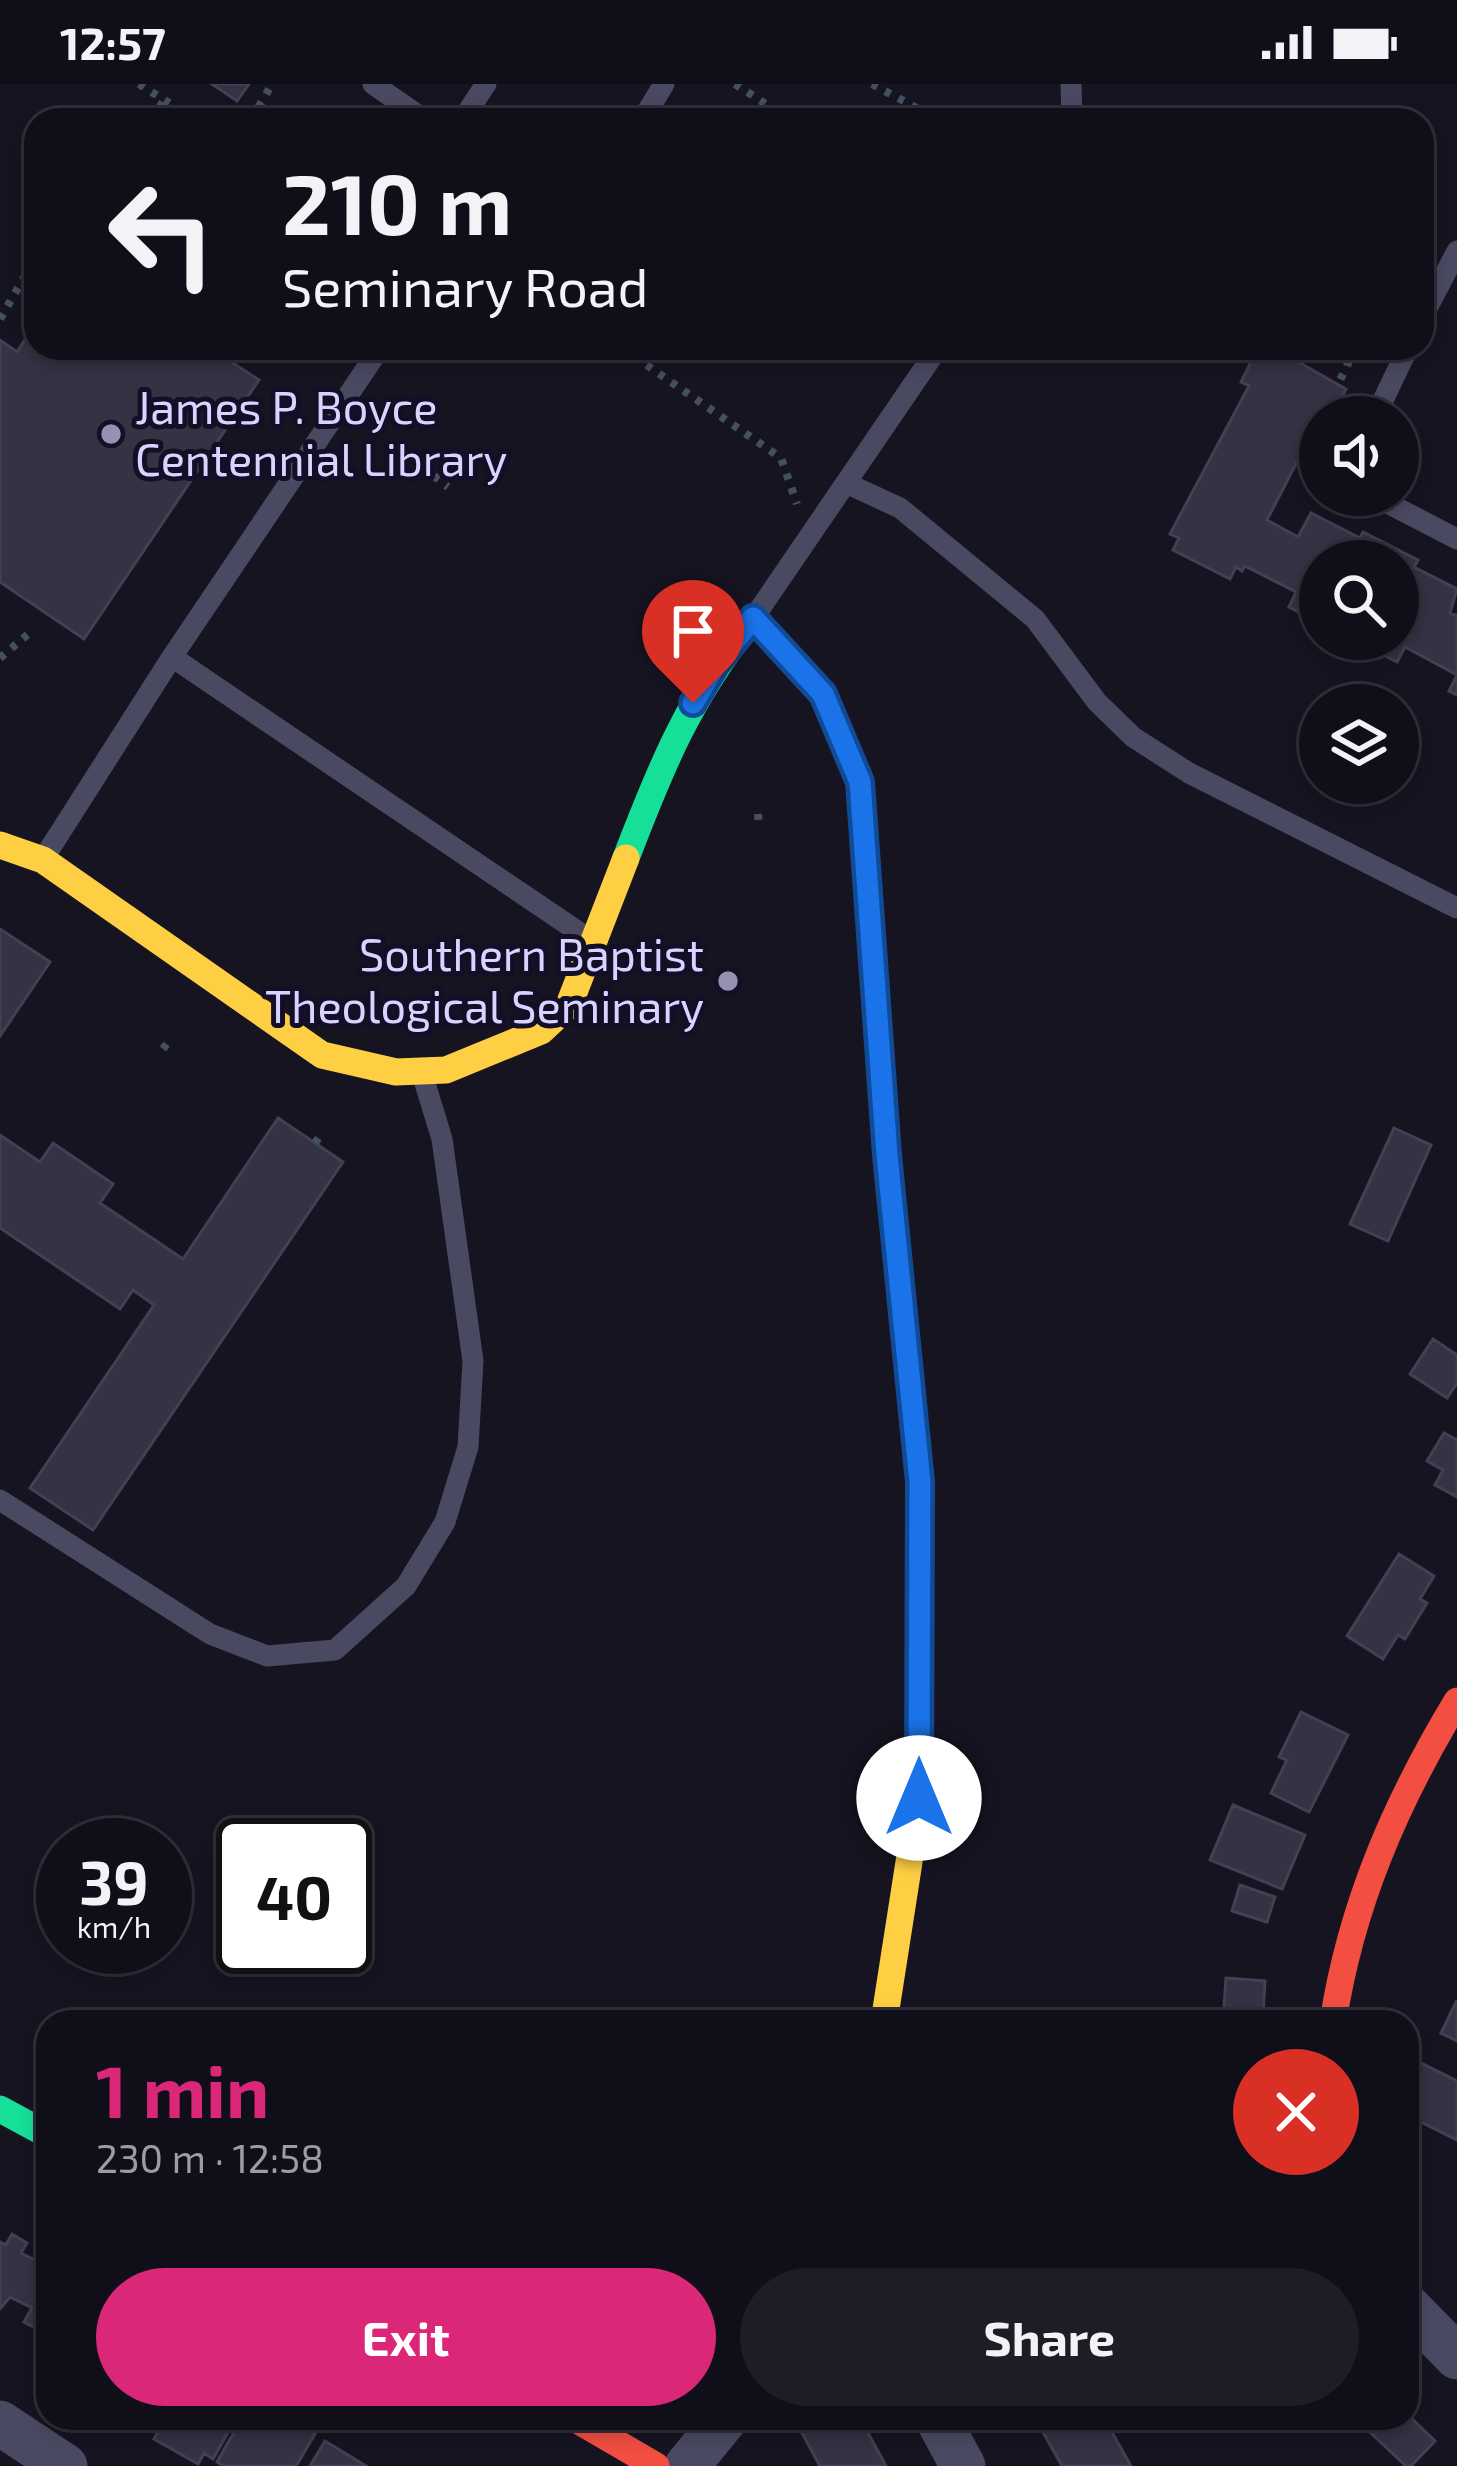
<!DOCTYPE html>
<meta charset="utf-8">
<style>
body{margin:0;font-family:"Exo 2",sans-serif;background:#1e1d26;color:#f1f3f6;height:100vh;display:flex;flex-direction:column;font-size:45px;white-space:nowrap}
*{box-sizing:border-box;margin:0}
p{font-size:39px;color:#9c9ca2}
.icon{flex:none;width:66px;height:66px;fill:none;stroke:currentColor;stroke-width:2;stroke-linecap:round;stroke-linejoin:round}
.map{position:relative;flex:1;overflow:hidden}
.details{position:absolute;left:36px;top:1926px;width:1383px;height:420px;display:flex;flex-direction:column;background:#100f19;border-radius:36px;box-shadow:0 6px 18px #0003,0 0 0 3px #302f38}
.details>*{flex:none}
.top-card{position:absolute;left:24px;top:24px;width:1410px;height:252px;border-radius:36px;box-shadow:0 6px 18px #0003,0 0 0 3px #302f38;background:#100f19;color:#f1f3f6;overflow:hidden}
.controls{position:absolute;left:1299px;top:312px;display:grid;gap:24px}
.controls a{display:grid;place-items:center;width:120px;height:120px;border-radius:50%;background:#100f19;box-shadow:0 6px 18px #0003,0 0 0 3px #302f38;font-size:60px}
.speed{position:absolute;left:36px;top:1734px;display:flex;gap:24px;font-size:60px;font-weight:700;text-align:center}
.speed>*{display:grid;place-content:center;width:156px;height:156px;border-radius:50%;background:#100f19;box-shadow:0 6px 18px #0003,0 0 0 3px #302f38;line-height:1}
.speed small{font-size:30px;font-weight:400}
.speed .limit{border:6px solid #111;border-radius:18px;background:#fff;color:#111}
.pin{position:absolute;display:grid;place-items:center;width:102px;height:102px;color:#fff;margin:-123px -51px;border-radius:50% 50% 50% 0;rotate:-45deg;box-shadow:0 0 12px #0007}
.pin .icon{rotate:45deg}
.me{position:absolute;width:132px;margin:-66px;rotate:0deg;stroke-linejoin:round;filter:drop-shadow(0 0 9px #0008)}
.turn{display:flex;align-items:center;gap:42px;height:252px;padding:0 60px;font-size:54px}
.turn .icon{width:156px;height:156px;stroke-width:2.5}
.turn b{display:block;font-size:84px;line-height:102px}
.round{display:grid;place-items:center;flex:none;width:126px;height:126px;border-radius:63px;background:#1e1d26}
.summary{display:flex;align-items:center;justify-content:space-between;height:204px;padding:0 60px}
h1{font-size:72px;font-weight:700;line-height:90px;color:#db2777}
.action{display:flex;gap:24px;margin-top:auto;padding:24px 60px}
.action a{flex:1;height:138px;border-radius:72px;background:#db2777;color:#fff;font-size:48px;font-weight:700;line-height:138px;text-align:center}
.action a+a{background:#1e1d26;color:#f1f3f6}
.status{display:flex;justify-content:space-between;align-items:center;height:84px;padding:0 60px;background:#100f19;direction:ltr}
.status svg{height:33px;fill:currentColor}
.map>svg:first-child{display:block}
</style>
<div class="status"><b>12:57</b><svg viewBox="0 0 49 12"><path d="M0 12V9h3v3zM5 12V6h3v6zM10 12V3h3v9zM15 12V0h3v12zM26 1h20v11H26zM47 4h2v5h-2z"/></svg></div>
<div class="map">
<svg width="1457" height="2382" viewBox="0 0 1457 2382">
<rect width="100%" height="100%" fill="#161421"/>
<path fill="#343243" stroke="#433f54" stroke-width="3" d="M212,0H249L237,17Z
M34,242L36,264H210L259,296L84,555L0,498V256L17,268Z
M1258,264L1279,272L1281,268L1346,305L1331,333H1320V341L1317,339L1267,436L1298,453L1311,429L1360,454L1363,448L1418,476L1414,483L1457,505L1450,529L1457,532V611L1449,607L1457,591L1405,563L1397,578L1352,555H1398V477H1320V539L1289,523L1296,508L1245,482L1242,487L1236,483L1230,495L1173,466L1179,454L1170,450L1249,302L1241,298Z
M0,845L50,878L0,952Z
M278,1034L343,1078L93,1446L30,1404L154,1221L133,1206L120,1225L0,1144V1051L40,1078L53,1059L113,1100L100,1119L183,1175Z
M1394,1044L1431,1061L1388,1157L1350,1140Z
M1433,1255L1457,1271V1299L1447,1314L1410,1290Z
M1444,1349L1457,1356V1413L1435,1401L1443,1386L1427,1377Z
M1399,1470L1434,1492L1420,1515L1427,1519L1405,1555L1398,1551L1383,1575L1347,1552Z
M1301,1628L1348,1651L1309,1728L1271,1709L1287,1676L1279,1673Z
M1233,1721L1305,1751L1282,1805L1210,1776Z
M1240,1801L1275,1813L1267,1838L1232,1827Z
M1226,1894L1265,1897L1263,1932L1244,1931L1243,1938H1223Z
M1457,1916V1957L1441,1949Z
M1415,1976L1457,1997V2056L1407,2031V1991Z
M12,2150L27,2159L21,2169L48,2183V2251L24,2238L32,2224L10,2213L0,2225V2158L6,2161Z
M1407,2330L1435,2357L1411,2382H1406L1357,2336L1407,2334Z
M159,2334H236L213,2375L204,2369L198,2380L154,2355L160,2344L155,2342Z
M242,2334H287L315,2350L296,2382H224L217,2378Z
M828,2334H860L886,2382H820L802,2349Z
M1035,2334H1104L1131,2382H1062Z
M325,2357L366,2382H310Z"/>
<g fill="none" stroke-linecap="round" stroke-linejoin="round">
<path stroke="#44505f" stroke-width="8" stroke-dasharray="6 9" stroke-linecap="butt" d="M139,0L196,36
M735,0L790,36
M872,0L924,28L952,36
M152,36L164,16
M251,36L272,0
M0,235L36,173
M622,264L781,374L797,420
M1338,264L1348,280L1339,298
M434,392L448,403
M0,574L33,546
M758,730L759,741
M163,965L169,957
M315,1059L320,1052"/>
<path stroke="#4a4962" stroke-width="21" d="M373,0L425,36
M1071,0L1072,36
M462,36L486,0
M642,36L664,0
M1422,234L1457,167
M1375,333L1408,264
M846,399L900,424L1035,535L1097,618L1133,653L1189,689L1457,824
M1372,411L1457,455
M757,529L938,264
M172,573L589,855
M47,769L172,573L380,264
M0,1416L210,1550L267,1572L335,1566L406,1502L445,1438L468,1363L473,1277L442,1055L423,993"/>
<path stroke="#4a4962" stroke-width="45" d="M1407,2222L1457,2273
M937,2334L963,2382
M0,2339L65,2382
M687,2382L726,2334"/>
<path stroke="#16e098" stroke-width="27" d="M626,774C662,680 689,614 753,534L823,610L860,698L887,1071L920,1398V1553
M0,2025L48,2051"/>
<path stroke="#ffcf43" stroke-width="27" d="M0,761L43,776L322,971L396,988L446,986L541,947L569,921L626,774
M884,1938L919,1714L920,1553"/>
<path stroke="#f24e42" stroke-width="27" d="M1333,1938C1351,1821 1396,1718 1457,1617
M574,2334L656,2382"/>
</g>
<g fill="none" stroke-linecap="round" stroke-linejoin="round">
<defs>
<path id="route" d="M693,619L716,580L753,534L823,610L860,698L887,1071L920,1398L919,1714"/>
</defs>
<use href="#route" stroke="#114b97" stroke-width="30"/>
<use href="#route" stroke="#1a73e8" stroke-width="21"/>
</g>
<g fill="#9591b1" stroke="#130f26" stroke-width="4.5">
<circle cx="111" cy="350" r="12"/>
<circle cx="728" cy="897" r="12"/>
</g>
<g text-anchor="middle" stroke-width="10" stroke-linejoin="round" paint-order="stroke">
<g font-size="45" fill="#d9d4ff" stroke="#130f26" text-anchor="start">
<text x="135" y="340">James P. Boyce<tspan x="135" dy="52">Centennial Library</tspan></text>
<text x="704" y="887" text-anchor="end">Southern Baptist<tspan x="704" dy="52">Theological Seminary</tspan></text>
</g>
</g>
</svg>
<div class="controls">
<a><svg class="icon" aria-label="sound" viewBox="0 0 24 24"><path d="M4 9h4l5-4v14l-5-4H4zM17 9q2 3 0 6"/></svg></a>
<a><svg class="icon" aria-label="search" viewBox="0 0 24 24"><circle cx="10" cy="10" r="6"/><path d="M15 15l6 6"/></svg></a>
<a><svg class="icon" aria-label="layers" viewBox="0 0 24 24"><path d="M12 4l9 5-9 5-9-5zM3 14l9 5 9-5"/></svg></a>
</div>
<div class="speed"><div>39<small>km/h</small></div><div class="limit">40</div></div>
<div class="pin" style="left:693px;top:619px;background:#d93025"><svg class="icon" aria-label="arrive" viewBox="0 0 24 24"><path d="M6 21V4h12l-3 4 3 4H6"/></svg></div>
<svg class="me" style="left:919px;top:1714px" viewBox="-20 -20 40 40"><circle r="19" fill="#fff"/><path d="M0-13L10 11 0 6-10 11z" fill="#1a73e8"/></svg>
<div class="top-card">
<div class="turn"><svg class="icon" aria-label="left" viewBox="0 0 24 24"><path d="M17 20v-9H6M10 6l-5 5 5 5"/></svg><div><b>210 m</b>Seminary Road</div></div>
</div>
<section class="details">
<div class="summary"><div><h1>1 min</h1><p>230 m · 12:58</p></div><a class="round" style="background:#d93025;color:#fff"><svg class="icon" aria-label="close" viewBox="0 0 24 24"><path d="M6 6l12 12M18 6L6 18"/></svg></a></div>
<div class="action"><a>Exit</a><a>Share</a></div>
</section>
</div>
